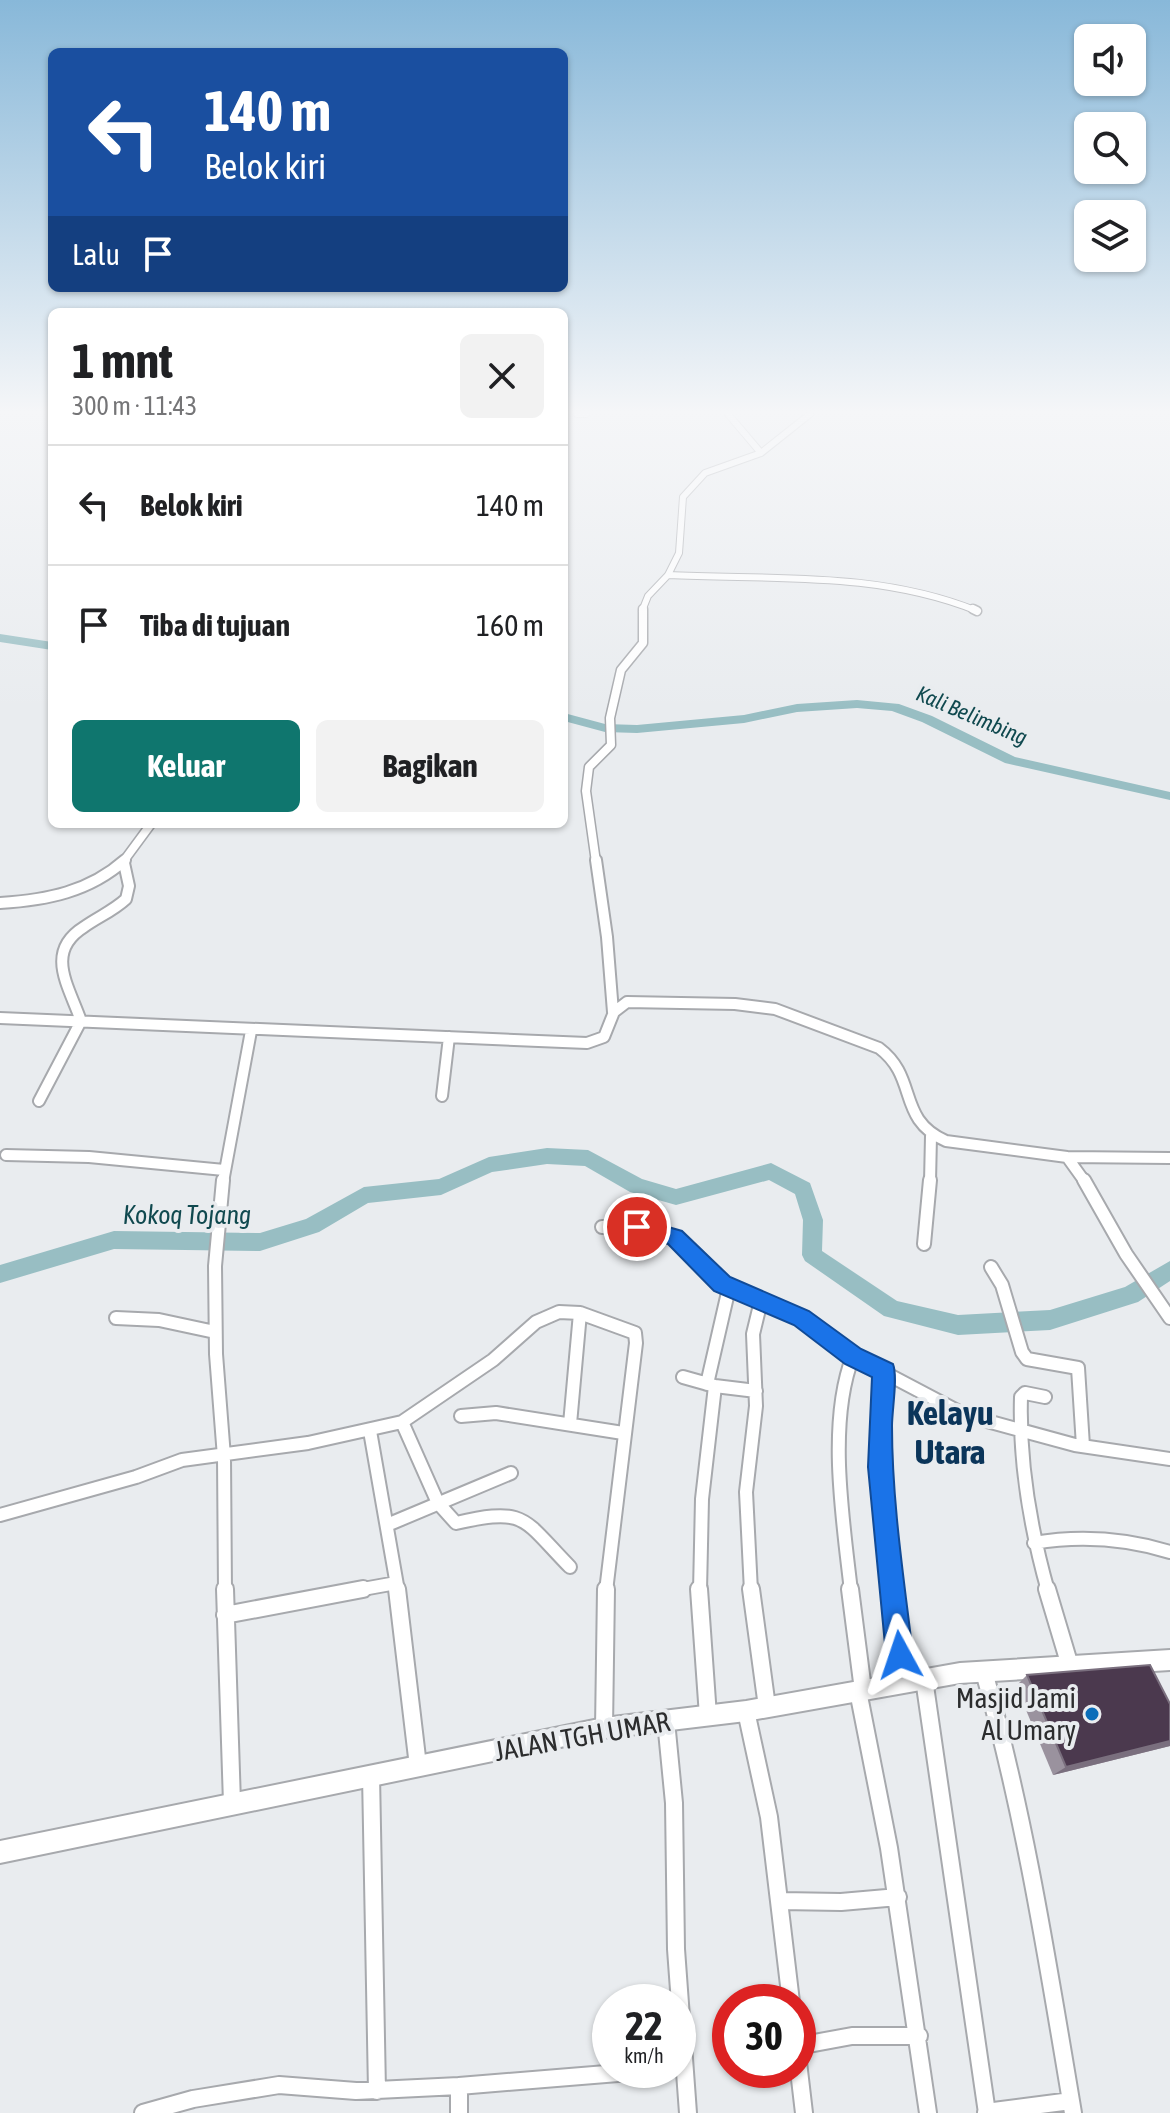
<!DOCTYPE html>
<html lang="id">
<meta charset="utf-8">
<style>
body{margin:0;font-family:"Asap Condensed",sans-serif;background:#f2f2f2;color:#202124;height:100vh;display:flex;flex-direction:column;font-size:30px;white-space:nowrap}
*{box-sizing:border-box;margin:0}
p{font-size:26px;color:#757577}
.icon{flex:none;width:44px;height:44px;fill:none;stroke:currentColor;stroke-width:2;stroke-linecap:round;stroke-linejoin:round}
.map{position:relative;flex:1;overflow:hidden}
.side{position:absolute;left:48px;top:308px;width:520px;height:520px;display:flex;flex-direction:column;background:#fff;border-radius:12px;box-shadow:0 2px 6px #0004}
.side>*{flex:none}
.top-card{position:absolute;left:48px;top:48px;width:520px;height:244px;border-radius:12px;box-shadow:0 2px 6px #0004;background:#1a4fa0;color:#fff;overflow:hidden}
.fabs{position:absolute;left:1074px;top:24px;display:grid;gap:16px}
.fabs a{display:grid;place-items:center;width:72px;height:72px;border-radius:12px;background:#fff;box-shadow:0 2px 6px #0004;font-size:40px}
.speed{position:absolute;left:592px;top:1984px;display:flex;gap:16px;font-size:40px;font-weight:700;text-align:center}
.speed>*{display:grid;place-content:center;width:104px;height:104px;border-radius:50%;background:#fff;box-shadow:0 2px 6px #0004;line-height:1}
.speed small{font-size:20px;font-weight:400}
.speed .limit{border:12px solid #d22;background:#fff;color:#111}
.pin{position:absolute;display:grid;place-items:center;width:68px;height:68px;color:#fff;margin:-34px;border:4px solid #fff;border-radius:50%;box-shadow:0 2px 8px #0007}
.me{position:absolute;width:88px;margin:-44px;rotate:355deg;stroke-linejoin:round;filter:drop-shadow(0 0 6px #0008)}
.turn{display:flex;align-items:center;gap:28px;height:168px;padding:0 24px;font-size:36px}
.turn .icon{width:104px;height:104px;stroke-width:2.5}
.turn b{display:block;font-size:56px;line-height:68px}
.then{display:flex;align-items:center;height:76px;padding:0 24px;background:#0003;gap:16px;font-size:30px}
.round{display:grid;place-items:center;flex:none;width:84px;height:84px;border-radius:12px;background:#f2f2f2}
.head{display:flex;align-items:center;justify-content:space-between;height:136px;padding:0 24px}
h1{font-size:48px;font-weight:700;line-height:60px}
.action{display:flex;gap:16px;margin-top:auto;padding:16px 24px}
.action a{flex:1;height:92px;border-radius:12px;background:#0f766e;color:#fff;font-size:32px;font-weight:700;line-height:92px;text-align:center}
.action a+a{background:#f2f2f2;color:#202124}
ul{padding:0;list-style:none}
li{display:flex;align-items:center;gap:24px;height:120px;padding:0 24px;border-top:2px solid #e0e0e0}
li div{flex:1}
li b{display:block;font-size:30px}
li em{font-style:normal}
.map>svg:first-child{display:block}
</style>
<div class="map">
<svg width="1170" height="2113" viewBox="0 0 1170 2113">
<rect width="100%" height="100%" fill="#e9ecef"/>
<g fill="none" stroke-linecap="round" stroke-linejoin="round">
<path fill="#98bec3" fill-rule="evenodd" d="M0,634L52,642V650L0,642Z
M857,700L899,704L932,716L1015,757L1170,792V800L1005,763L922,722L892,711L857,708L797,712L744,723L637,733L605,732L564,721V713L605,724L637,725L744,715L797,704Z
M547,1148L588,1150L642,1179L676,1189L771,1163L810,1183L823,1220L822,1251L897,1301L958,1315L1050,1310L1125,1287L1170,1261V1281L1138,1302L1050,1330L958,1335L884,1316L805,1261L802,1255L803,1220L795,1194L769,1180L676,1205L630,1192L585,1166L547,1164L492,1172L441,1195L368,1203L319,1232L260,1251L114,1249L0,1283V1265L114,1231L260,1233L306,1219L364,1187L439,1179L489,1157Z"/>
<defs>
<path id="minor-far4" d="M577,414H586
M728,414L761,453
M668,575C773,580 878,571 977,611
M642,611L648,596L668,575L679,553L683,497L705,473L761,453L810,414"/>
<path id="minor-far3" d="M973,609L977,611
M123,862L151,824
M596,862L586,791L589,767L611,745L610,718L621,670L643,643V609"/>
<path id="minor-far2" d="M596,860L607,937L613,1012
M0,903C47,900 89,892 125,860
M0,1018L587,1043L604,1037L614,1012L627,1002L735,1004L775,1009L879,1048C919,1078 896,1119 946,1141L1067,1157L1085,1182
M442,1096L449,1037
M39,1101L81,1021C69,986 44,952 84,927C98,917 113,911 126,899L129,886L124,863
M6,1155L89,1157L224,1170
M1067,1157L1170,1158
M223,1182L251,1031
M930,1182L931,1136"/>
<path id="minor-far1" d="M223,1180L215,1266L216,1354L224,1457L225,1591
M1084,1180L1126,1254L1170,1318
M602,1227H637L675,1237L722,1284L801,1318L853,1356L965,1415L1075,1445L1170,1459
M924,1244L930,1180
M991,1267L1002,1285L1022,1352L1027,1359L1078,1368L1083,1446
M116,1318L159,1320L215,1332
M885,1372C872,1444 885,1519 893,1591
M683,1377L715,1386L756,1391
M707,1384L729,1288
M1045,1397L1025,1393L1021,1397C1019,1464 1030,1527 1048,1591
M461,1416L496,1413L623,1433
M402,1422L438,1503L456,1523C527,1507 522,1518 570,1567
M570,1424L580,1313
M370,1431L398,1591
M0,1515L136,1477L182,1460L308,1443L402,1422L493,1360L536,1322L559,1312L580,1313L635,1333L636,1343L606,1591
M387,1525L511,1473
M1034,1543C1081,1535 1124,1538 1170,1552
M352,1591L396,1583
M700,1591L702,1499L715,1386
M751,1591L746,1492L756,1406L753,1334L761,1301
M851,1591C843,1520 827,1423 853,1356"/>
<path id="minor" d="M225,1589L232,1803
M397,1589L418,1766
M699,1589L708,1716
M751,1589L767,1707
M850,1589L863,1690
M892,1589L902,1683
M1047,1589L1070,1666
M225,1615L363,1589
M984,1672C1025,1816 1048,1965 1073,2113
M924,1679L987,2113
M858,1691L889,1848L928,2113
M746,1711L769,1817L791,2002
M666,1721L674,1803L676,1949L688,2113
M604,1728L606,1589
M371,1775L377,2091
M781,1901L841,1902L898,1897
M798,2046L852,2036H919
M798,2062L804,2113
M459,2086L655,2070
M986,2112L1071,2101
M143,2113L193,2099L279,2085L356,2091L459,2086V2113"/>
<path id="major" d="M1170,1650V1670L960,1683L746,1721L604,1738L0,1863V1841L604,1718L746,1701L960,1663Z"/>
</defs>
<use href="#minor-far4" stroke="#a7a9ad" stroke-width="8"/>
<use href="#minor-far3" stroke="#a7a9ad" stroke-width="11"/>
<use href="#minor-far2" stroke="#a7a9ad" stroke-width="14"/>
<use href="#minor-far1" stroke="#a7a9ad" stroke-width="16"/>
<use href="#minor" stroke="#a7a9ad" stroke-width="20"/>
<use href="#major" stroke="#a7a9ad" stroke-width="4"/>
<use href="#minor-far4" stroke="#fff" stroke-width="6"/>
<use href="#minor-far3" stroke="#fff" stroke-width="8"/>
<use href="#minor-far2" stroke="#fff" stroke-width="10"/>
<use href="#minor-far1" stroke="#fff" stroke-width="12"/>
<use href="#minor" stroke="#fff" stroke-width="16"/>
<use href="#major" fill="#fff" fill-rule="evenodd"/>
</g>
<path fill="#9a929e" d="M1027,1675L1170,1704V1746L1053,1775L1016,1686Z"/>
<path fill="#7a6f7e" d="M1170,1741V1746L1053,1775L1066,1767Z"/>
<path fill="#4b394e" stroke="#7a6f7e" stroke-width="2" d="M1150,1665L1170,1704V1741L1066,1767L1027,1675Z"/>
<linearGradient id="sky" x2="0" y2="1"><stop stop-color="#88b8d9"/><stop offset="0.58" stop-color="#f5f6f8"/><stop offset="1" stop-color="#f5f6f8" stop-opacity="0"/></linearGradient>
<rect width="1170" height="710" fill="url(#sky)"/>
<path fill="#1a73e8" stroke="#114b97" stroke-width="2" d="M637,1218L682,1231L730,1277L809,1311L861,1349L893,1364C898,1377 892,1410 892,1426C892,1502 904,1579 913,1655L909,1665L900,1669L890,1665L886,1655L868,1467L872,1377L845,1364L794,1325L714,1291L668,1244L630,1233L627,1227L630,1220Z"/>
<circle fill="#0a6db9" stroke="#e9ecef" stroke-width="3" cx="1092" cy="1714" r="8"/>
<g text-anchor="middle" stroke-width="8" stroke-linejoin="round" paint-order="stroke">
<g font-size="22" font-style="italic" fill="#10494f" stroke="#e9ecef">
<text transform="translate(972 715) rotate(23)" y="8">Kali Belimbing</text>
</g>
<g font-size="26" font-style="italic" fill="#10494f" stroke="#e9ecef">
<text x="187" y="1224">Kokoq Tojang</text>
</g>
<g font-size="28" fill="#2c2d2e" stroke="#e9ecef" text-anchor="end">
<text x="1076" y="1708">Masjid Jami<tspan x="1076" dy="32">Al Umary</tspan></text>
</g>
<g font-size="28" fill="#2c2d2e" stroke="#e9ecef">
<text transform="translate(582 1736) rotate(-10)" y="10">JALAN TGH UMAR</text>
</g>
<g font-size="34" font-weight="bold" fill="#0b355a" stroke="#e9ecef">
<text x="950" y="1425">Kelayu<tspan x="950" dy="39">Utara</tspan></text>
</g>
</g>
</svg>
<div class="fabs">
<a><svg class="icon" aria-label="sound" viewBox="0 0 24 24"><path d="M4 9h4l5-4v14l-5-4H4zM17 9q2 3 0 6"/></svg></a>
<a><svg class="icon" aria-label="search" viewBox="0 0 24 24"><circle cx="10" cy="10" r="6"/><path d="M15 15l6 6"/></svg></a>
<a><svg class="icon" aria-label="layers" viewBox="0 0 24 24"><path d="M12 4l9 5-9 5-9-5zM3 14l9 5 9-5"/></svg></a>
</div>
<div class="speed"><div>22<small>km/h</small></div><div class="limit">30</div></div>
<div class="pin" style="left:637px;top:1227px;background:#d93025"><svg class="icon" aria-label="arrive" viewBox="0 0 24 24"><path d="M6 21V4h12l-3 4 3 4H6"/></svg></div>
<svg class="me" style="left:900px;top:1655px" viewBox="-20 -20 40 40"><path d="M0-17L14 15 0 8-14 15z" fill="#1a73e8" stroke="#fff" stroke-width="4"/></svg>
<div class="top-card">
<div class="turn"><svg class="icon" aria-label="left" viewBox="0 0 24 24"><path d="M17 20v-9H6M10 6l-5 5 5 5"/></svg><div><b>140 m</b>Belok kiri</div></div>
<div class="then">Lalu<svg class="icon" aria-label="arrive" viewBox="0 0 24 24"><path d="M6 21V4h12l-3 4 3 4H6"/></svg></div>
</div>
<section class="side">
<div class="head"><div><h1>1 mnt</h1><p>300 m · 11:43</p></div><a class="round"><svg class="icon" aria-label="close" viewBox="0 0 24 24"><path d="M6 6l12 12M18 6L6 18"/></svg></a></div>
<ul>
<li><svg class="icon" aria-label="left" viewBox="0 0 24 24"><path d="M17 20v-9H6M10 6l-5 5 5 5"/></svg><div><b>Belok kiri</b></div><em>140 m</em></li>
<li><svg class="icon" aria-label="arrive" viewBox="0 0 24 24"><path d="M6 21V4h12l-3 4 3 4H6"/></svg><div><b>Tiba di tujuan</b></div><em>160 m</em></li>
</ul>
<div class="action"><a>Keluar</a><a>Bagikan</a></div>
</section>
</div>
